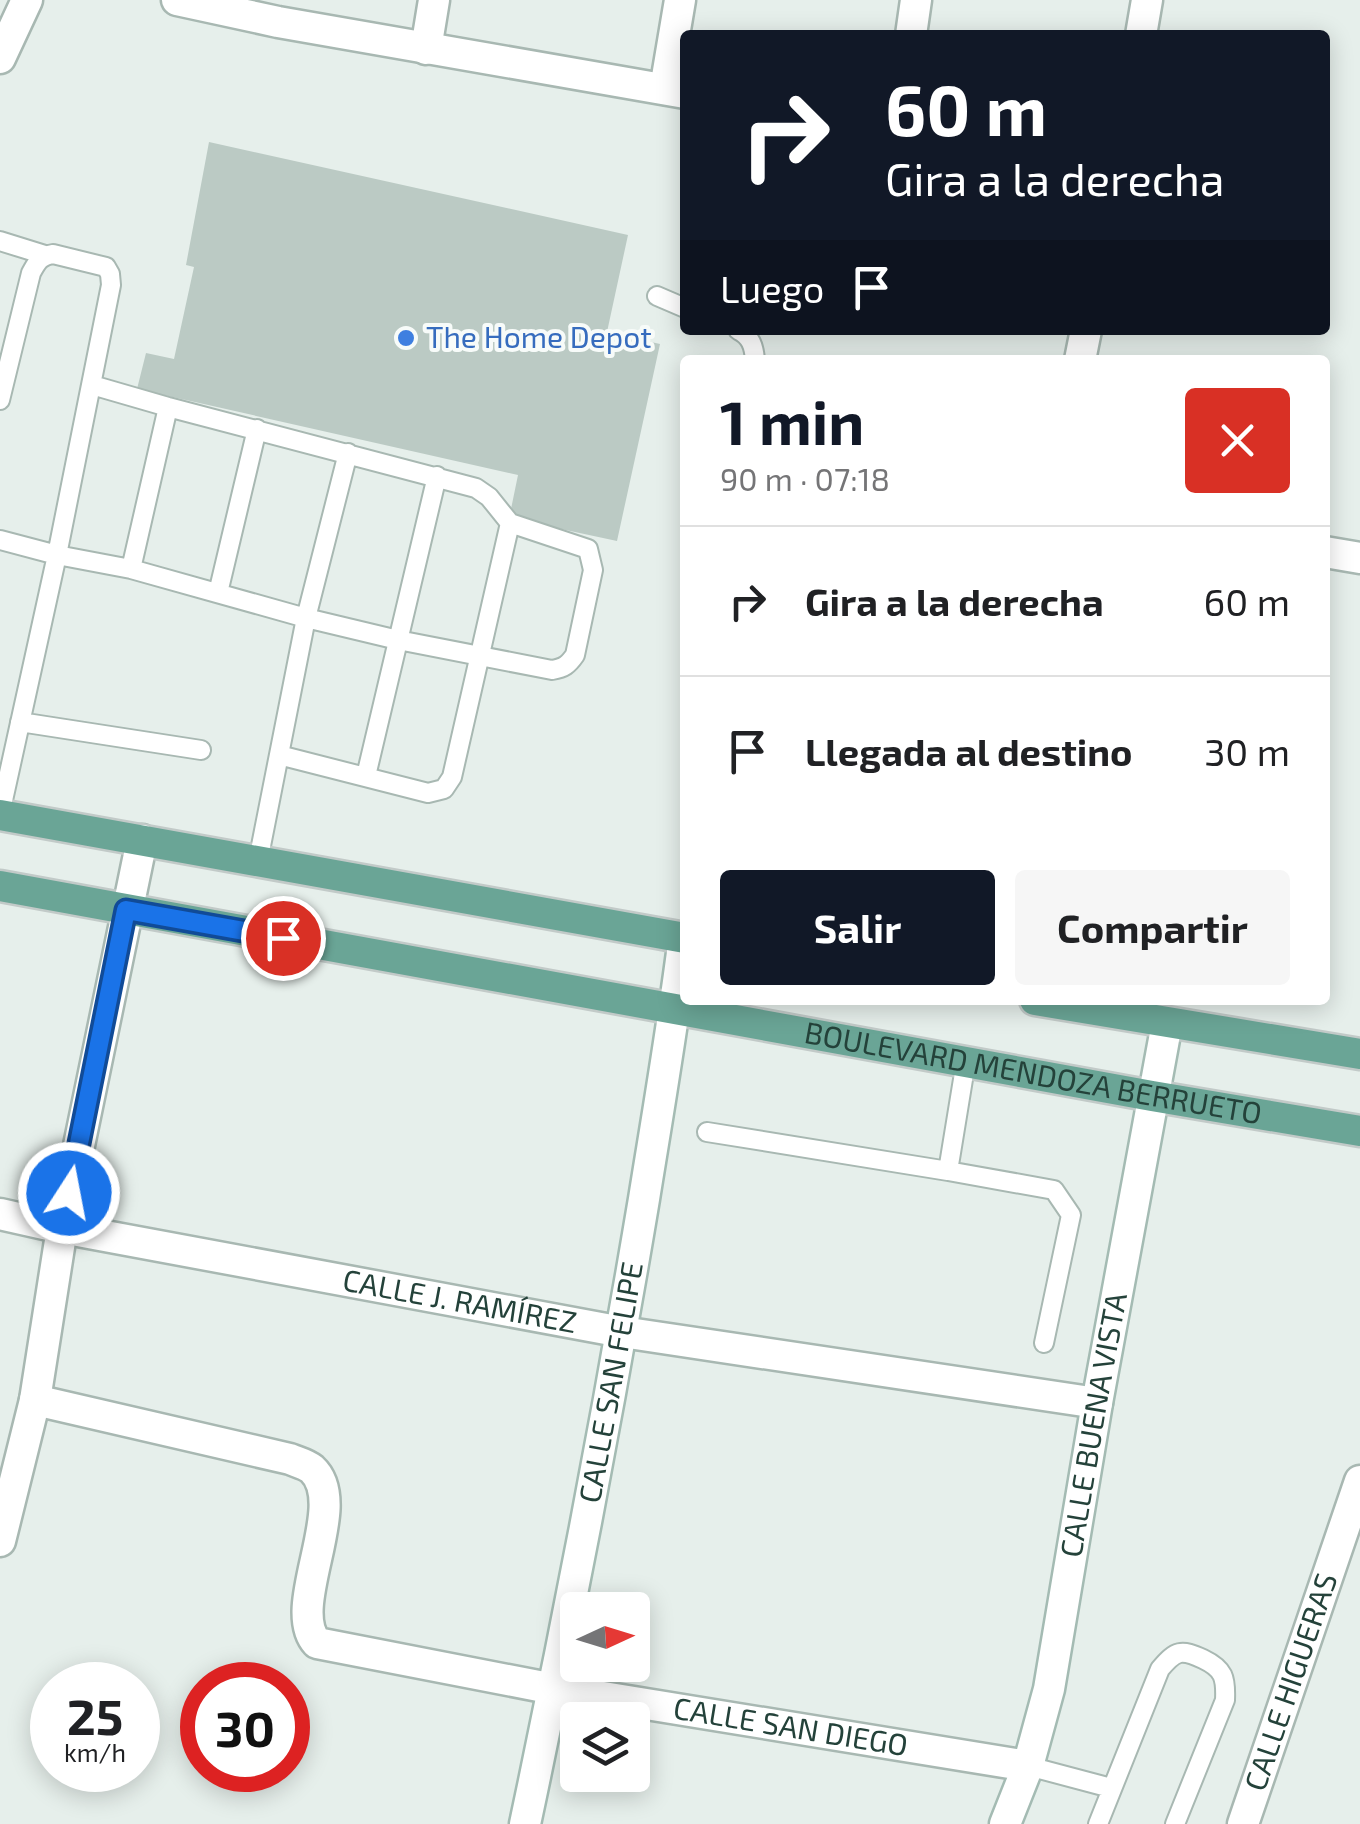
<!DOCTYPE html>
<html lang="es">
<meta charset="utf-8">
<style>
body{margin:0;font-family:"Exo 2",sans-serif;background:#f6f6f6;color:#202124;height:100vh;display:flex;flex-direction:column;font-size:38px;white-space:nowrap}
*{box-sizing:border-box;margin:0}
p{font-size:32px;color:#757577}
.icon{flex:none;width:55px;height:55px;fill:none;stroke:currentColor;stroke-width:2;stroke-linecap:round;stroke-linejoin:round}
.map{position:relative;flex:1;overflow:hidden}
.drawer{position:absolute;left:680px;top:355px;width:650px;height:650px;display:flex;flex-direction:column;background:#fff;border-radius:10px;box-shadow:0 5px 25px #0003}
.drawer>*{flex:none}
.hud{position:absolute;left:680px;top:30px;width:650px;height:305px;border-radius:10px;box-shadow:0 5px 25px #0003;background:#111827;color:#fff;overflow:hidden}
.needle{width:65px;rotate:86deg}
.fabs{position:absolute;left:560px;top:1592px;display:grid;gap:20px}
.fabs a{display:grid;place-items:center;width:90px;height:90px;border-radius:10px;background:#fff;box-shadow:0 5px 25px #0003;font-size:50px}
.speed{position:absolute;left:30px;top:1662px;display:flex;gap:20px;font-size:50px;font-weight:700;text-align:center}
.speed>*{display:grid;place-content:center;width:130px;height:130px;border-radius:50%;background:#fff;box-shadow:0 5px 25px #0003;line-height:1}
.speed small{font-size:25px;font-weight:400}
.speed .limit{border:15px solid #d22;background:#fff;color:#111}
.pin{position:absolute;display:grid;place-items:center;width:85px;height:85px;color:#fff;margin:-42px;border:5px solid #fff;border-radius:50%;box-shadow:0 2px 10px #0007}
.me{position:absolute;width:110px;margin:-55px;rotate:11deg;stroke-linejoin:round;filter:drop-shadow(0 0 8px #0008)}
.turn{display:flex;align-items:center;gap:35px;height:210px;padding:0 40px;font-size:45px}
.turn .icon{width:130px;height:130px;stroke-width:2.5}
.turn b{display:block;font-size:70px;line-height:85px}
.then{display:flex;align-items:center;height:95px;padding:0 40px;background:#0003;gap:20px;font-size:38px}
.round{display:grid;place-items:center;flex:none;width:105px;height:105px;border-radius:10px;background:#f6f6f6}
.head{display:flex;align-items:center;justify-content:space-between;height:170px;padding:0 40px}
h1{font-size:60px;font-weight:700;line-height:75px;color:#111827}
.button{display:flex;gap:20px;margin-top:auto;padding:20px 40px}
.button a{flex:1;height:115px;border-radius:10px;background:#111827;color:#fff;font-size:40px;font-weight:700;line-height:115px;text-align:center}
.button a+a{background:#f6f6f6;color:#202124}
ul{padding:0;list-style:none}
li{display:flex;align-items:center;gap:30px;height:150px;padding:0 40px;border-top:2px solid #e0e0e0}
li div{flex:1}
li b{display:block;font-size:38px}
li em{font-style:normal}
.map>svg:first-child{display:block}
</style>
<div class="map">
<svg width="1360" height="1824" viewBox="0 0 1360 1824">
<rect width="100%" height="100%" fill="#e6efeb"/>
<path fill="#bbcac4" d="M209,142L628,235L607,332L660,344L617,541L519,520L511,509L518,475L137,389L146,353L174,359L194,267L186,265Z"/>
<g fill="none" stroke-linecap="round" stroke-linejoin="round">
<defs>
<path id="service" d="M0,241L45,255
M657,296L685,308
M738,330C751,336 754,347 755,360
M0,400L31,273C37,262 40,256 53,254L106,267L110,274L111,285L57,555L0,814
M0,540L57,555L131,569L306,618L398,640L552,670C564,668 568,665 575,655L593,570L588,549L510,523L489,497L476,488L168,407L92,385
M131,569L168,407
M218,593L257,429
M20,722L201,750
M279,755L428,793L444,789L452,777L510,523
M366,776L437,476
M258,861L306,618L348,453
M966,1061L948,1171L1054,1190L1071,1215L1044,1343
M707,1132L948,1171
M1028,1766L1111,1788
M1098,1824L1160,1669C1176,1650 1181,1649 1203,1659C1224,1669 1226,1678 1225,1700L1175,1824"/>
<g id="minor">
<path d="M177,0L278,22L685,93"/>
<path d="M911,35L916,0"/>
<path d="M1141,35L1147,0"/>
<path d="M426,49L434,0"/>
<path d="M0,58L27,0"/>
<path d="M665,89L680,0"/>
<path d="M1080,360L1086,330"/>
<path d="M1325,552L1360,558"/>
<path id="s1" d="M0,1214L62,1228L622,1332L1097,1403"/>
<path id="s2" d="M35,1400L290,1459C297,1462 306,1464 312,1469C351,1505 284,1607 317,1643L554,1689L1028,1766"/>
<path d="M0,1541L35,1400L62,1228L142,840"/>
<path id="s3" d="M1243,1824L1360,1481"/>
</g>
<g id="secondary">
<path id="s4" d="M525,1824C569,1617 609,1408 644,1199C658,1112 673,1025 684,937"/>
<path id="s5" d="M1005,1824L1028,1766L1049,1689L1097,1403L1167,1023"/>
</g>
<g id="primary">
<path d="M0,815L685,938"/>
<path id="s6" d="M0,886L1152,1096L1360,1131"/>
<path d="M1035,1000L1360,1054"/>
</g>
</defs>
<use href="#service" stroke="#a8b8b2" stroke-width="22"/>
<use href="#minor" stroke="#a8b8b2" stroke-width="35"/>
<use href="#secondary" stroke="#a4bbb3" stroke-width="35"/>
<use href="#primary" stroke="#c2cac8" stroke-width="35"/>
<use href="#service" stroke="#fff" stroke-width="18"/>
<use href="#minor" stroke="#fff" stroke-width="30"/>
<use href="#secondary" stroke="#fff" stroke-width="30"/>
<use href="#primary" stroke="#6aa596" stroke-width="30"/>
</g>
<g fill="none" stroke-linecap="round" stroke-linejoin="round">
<defs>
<path id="route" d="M69,1193L126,910L283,938"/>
</defs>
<use href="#route" stroke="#114b97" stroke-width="25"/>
<use href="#route" stroke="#1a73e8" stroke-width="18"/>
</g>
<circle fill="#3f7fe0" stroke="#f7fbf9" stroke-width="4" cx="406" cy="338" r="10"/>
<g text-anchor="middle" stroke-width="8" stroke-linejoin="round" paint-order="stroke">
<g font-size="30" fill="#366cbe" stroke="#f7fbf9" text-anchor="start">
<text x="426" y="348">The Home Depot</text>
</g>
<g font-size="30" fill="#24423a" stroke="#f7fbf9">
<text dy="10" stroke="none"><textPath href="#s6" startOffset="1050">BOULEVARD MENDOZA BERRUETO</textPath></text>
<text dy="10" stroke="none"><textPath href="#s1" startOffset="468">CALLE J. RAMÍREZ</textPath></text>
<text dy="10" stroke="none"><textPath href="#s4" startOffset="450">CALLE SAN FELIPE</textPath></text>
<text dy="10" stroke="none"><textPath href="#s5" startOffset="410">CALLE BUENA VISTA</textPath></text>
<text dy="10" stroke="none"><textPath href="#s3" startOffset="150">CALLE HIGUERAS</textPath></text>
<text dy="10" stroke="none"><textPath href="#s2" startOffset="948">CALLE SAN DIEGO</textPath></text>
</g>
</g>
</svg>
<div class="fabs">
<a><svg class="needle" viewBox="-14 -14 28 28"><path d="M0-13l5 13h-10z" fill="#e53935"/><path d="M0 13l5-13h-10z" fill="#757577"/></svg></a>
<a><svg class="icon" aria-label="layers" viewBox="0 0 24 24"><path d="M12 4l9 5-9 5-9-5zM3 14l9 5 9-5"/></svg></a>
</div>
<div class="speed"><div>25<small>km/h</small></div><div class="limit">30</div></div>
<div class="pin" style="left:283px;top:938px;background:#d93025"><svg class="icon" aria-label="arrive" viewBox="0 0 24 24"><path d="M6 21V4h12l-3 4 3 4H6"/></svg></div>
<svg class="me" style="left:69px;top:1193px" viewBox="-20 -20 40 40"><circle r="17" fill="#1a73e8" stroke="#fff" stroke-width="3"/><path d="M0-11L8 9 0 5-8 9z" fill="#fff"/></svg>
<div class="hud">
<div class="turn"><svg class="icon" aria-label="right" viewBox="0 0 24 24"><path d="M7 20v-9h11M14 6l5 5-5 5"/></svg><div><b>60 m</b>Gira a la derecha</div></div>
<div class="then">Luego<svg class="icon" aria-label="arrive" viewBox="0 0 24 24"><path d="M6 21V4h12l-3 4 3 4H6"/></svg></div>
</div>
<section class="drawer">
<div class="head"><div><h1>1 min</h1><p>90 m · 07:18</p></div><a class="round" style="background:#d93025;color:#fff"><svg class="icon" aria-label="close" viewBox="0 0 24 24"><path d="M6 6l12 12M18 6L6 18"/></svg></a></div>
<ul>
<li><svg class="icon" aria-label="right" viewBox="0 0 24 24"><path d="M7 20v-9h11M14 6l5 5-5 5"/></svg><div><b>Gira a la derecha</b></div><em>60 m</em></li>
<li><svg class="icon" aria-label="arrive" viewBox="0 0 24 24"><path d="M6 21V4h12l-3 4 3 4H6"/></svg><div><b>Llegada al destino</b></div><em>30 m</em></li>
</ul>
<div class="button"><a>Salir</a><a>Compartir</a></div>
</section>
</div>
